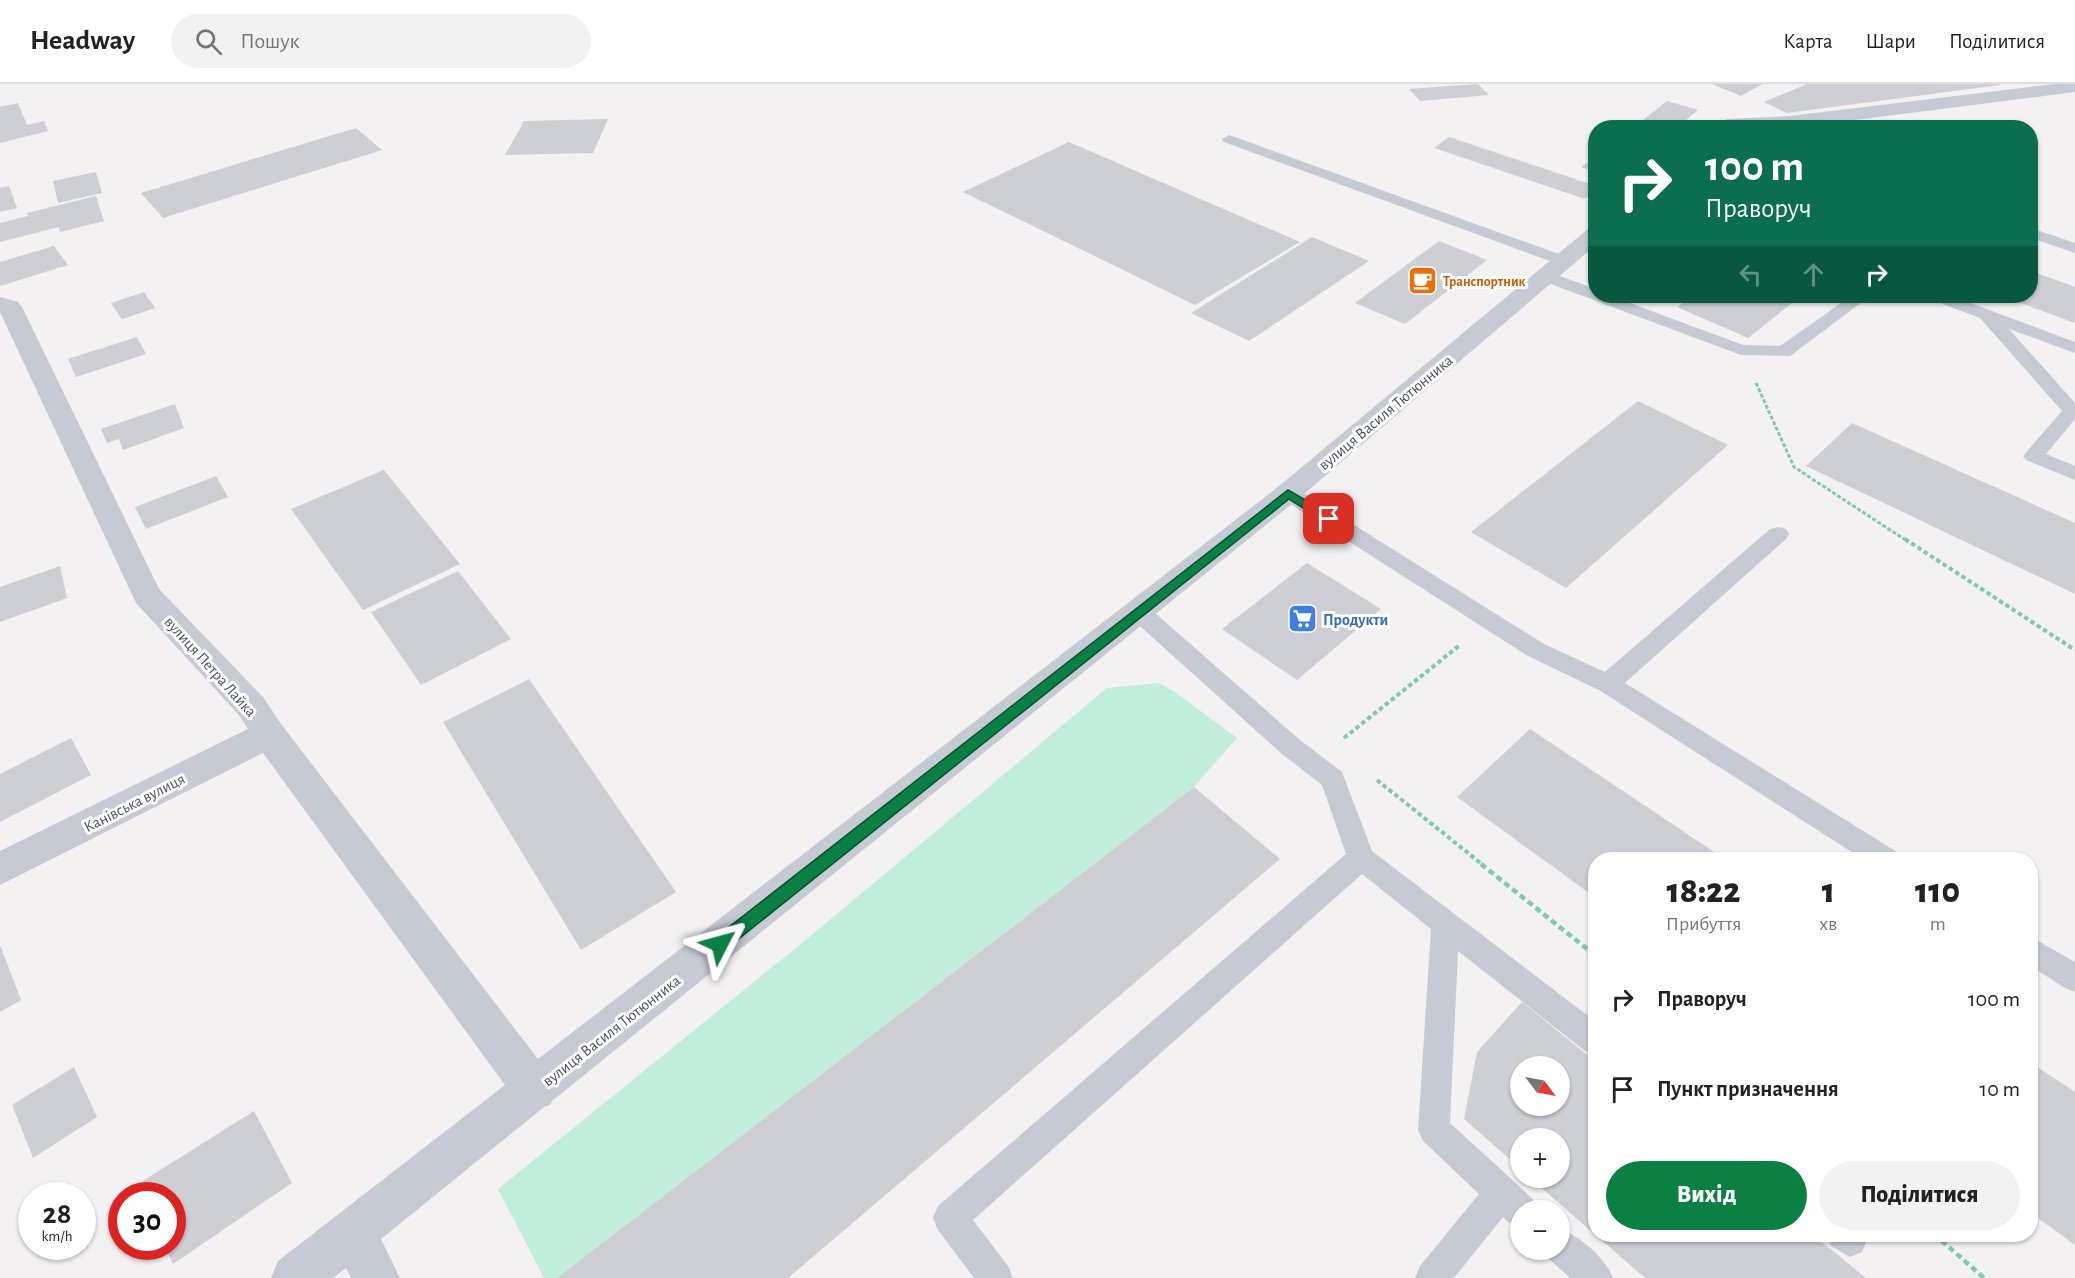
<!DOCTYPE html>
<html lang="uk">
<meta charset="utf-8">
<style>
body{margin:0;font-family:"Alegreya Sans",sans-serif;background:#f2f2f2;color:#222;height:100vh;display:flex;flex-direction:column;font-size:22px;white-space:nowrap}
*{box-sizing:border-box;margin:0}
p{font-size:20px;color:#767676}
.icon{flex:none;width:33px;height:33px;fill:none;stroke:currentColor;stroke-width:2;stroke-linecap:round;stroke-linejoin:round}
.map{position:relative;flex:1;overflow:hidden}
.sheet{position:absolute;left:1588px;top:768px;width:450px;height:390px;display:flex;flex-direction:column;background:#fff;border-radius:24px;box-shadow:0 2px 4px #0004}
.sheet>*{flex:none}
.guide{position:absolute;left:1588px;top:36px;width:450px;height:183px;border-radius:24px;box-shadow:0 2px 4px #0004;background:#0b6e4f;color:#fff;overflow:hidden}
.needle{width:39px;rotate:122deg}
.buttons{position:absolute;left:1510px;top:972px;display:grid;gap:12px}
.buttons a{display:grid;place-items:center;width:60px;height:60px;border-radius:50%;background:#fff;box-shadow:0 2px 4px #0004;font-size:30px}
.speed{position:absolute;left:18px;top:1098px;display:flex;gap:12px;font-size:30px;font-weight:700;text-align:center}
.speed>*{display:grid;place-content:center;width:78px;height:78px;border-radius:50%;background:#fff;box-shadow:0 2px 4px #0004;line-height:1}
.speed small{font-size:15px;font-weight:400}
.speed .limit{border:9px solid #d22;background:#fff;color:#111}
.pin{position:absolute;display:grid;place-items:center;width:51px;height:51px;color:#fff;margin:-26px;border-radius:12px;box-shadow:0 3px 9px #0006}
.me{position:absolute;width:66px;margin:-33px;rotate:51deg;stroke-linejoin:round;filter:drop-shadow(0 0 4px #0008)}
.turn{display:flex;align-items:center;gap:21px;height:126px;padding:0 18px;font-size:27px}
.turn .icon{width:78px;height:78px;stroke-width:2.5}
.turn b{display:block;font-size:42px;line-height:51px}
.lanes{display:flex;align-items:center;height:57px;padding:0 18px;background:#0003;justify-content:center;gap:30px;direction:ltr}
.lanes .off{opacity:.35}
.eta{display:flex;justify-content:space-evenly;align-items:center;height:102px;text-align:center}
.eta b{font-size:36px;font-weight:800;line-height:42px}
.action{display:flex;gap:12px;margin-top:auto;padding:12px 18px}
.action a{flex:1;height:69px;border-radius:36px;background:#0b8043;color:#fff;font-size:24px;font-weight:800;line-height:69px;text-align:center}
.action a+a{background:#f2f2f2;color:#222}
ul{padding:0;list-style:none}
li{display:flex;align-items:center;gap:18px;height:90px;padding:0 18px}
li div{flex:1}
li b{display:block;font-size:22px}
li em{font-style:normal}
header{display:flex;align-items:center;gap:36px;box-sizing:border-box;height:84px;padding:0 30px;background:#fff;border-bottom:2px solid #e0e0e0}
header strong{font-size:28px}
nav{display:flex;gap:33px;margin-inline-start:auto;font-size:21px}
.search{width:420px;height:54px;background:#f2f2f2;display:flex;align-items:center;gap:15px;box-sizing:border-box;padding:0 21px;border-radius:33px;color:#767676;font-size:22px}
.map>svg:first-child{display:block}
</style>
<header>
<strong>Headway</strong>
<div class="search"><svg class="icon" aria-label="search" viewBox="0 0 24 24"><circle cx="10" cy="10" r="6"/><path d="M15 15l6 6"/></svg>Пошук</div>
<nav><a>Карта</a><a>Шари</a><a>Поділитися</a></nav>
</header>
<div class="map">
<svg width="2075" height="1194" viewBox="0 0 2075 1194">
<rect width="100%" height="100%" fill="#f3f1f1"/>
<path fill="#c1eedb" d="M1159,599L1175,608L1237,654L1194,703L557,1194H544L498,1105L802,859L1107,604Z"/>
<path fill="#cecfd5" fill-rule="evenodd" d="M1478,0L1489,11L1420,17L1409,5Z
M1712,0H1763L1741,12Z
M1807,0H2000V1L1787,29L1764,18Z
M1667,17L1698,26L1677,44H1633Z
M18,19L27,41L44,37L48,47L0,59V23Z
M608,35L593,69L505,71L524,37Z
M356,44L382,66L163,134L141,109Z
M1449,53L1596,102V106L1585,115L1434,64Z
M1069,58L1300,158L1195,221L963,108Z
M1596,72V88L1581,83Z
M96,88L102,109L58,119L53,97Z
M9,102L17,124L0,128V104Z
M96,112L104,137L60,148L59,143L0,158V139L28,132L27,129Z
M1312,153L1369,177L1249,257L1191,229Z
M1439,157L1487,176L1405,240L1355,219Z
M54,162L68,181L0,202V178Z
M2031,187L2075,203V239L2001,212H2031Z
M144,208L155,224L122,235L111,219Z
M1693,212H1801L1748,254L1677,223Z
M137,253L146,270L76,293L68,275Z
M1638,317L1728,361L1566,504L1471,448Z
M175,320L184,344L123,366L119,355L107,359L101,345Z
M1852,339L2075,439V510L1806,382Z
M384,386L460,480L363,526L291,425Z
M216,392L228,413L146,445L135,423Z
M1307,479L1381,525L1297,596L1222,545Z
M60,482L67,514L0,538V503Z
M458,487L511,555L421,601L371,528Z
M529,595L676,808L581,866L443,638Z
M1530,645L1650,725L1726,776H1596V814L1457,713Z
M71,654L91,691L0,738V690Z
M1194,703L1280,775L788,1194H557Z
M0,861L21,916L0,928Z
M1522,918L1596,978V1150H1812L1866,1194H1645L1530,1094H1560V1054H1521V1085L1464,1035L1477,968ZM1521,982H1560V1022H1521Z
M2031,979L2075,1008V1161L2031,1129Z
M74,983L97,1033L33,1074L12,1021Z
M254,1027L292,1099L173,1180L165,1162H172V1112H143L138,1100Z"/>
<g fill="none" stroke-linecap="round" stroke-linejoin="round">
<path stroke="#7bcbb2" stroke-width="3" stroke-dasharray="4 2" stroke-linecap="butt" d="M1756,299L1794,383L1907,457"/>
<path stroke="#7bcbb2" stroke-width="4" stroke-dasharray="4.5 3" stroke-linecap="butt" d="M1905,455L2075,566
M1344,654L1460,561
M1377,696L1483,781"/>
<path stroke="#7bcbb2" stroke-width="4.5" stroke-dasharray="6 4" stroke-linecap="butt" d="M1481,780L1596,872
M1934,1150L1984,1194"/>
<path fill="#c5cad4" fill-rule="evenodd" d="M1229,51L1570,174L1572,177L1570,180H1558L1224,58L1222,55Z
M2031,144L2075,159V169L2031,154Z
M1546,187L1596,205V212H1611L1743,261L1780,262L1851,212H1870L1790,272L1741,271L1540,196L1538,192L1540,188Z
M1929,212H1952L2075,258V269L2009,245L2075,319V335L2046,370L2075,382V396L2026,376L2023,372L2062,327L1980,234L1932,216Z
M1288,402L1295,404L1544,560L1605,588L1770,445L1778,443L1786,445L1789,450L1786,455L1625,599L1897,768L1900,776H1864L1599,606L1528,572L1281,414L1278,409L1281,404Z
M1139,520L1147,522L1300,656L1342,688L1372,767L1596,938V972L1585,967L1458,867L1450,1039L1533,1115L1538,1126H1521V1144L1509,1139L1503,1133L1454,1194H1415L1420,1182L1479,1110L1423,1057L1418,1046L1431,845L1362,790L973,1136L1008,1182L1013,1194H974L938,1146L933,1134L938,1122L1346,770L1322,701L1282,670L1131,534L1128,528L1131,522Z
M2031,853L2075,878V908L2065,904L2031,882Z
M1560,1145C1581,1153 1605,1173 1613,1194H1570L1548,1174L1544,1166H1560Z
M1826,1150H1865L1867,1156L1862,1168L1850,1173L1831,1162Z"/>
<path fill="#c5cad4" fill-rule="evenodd" d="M2055,0H2075V8L1792,44H1715L1721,37L1728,35L1790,32Z
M1596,143V161L1298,415L552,1017L550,1021L544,1023L381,1155L400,1194H351L346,1184L333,1194H271L278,1177L505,1001L263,669L0,801V767L248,645L239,631L136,519L0,228V213L18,218L22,223L159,505L263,613L281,640L538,975L1278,403L1588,145Z"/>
</g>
<path fill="#0b8043" stroke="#07532c" stroke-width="1.5" d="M1288,406L1333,432V438H1325L1289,415L726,865L720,867L715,865L712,860L715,854Z"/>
<defs>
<symbol id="cafe-square" viewBox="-11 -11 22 22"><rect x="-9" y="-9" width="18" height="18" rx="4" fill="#e8710a" stroke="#fff"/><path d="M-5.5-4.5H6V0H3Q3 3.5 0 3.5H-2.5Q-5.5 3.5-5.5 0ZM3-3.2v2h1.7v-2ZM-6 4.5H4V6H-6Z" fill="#fff"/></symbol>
<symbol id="supermarket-square" viewBox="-11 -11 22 22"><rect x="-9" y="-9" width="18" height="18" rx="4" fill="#3f7fe0" stroke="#fff"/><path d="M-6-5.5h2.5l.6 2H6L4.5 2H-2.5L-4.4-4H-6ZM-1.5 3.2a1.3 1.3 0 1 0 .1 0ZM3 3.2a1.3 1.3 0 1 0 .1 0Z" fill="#fff"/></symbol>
</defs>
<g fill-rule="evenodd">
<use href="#cafe-square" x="1406" y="180" width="33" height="33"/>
<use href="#supermarket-square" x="1286" y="518" width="33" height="33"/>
</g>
<g text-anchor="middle" stroke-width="6" stroke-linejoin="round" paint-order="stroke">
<g font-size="14" font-weight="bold" fill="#c56008" stroke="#fff" text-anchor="start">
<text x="1443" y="202">Транспортник</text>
</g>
<g font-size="16" fill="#49505d" stroke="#fff">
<text transform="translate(1385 328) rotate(-40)" y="6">вулиця Василя Тютюнника</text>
<text transform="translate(211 582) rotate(48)" y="6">вулиця Петра Лайка</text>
<text transform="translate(134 718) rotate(-27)" y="6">Канівська вулиця</text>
<text transform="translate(611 946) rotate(-38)" y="6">вулиця Василя Тютюнника</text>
</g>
<g font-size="16" font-weight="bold" fill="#366cbe" stroke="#fff" text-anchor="start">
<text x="1323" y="541">Продукти</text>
</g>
</g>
</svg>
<div class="buttons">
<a><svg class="needle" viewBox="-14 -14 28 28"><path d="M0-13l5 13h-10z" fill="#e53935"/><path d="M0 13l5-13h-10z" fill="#767676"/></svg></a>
<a>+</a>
<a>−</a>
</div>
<div class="speed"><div>28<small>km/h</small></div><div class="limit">30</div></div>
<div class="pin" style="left:1329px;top:435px;background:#d93025"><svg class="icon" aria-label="arrive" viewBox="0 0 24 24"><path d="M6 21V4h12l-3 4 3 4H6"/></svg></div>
<svg class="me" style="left:720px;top:860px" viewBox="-20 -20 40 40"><path d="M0-17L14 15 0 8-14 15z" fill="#0b8043" stroke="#fff" stroke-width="4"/></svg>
<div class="guide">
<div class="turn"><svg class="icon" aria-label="right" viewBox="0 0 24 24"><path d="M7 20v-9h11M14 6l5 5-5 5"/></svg><div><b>100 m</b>Праворуч</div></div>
<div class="lanes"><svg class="icon off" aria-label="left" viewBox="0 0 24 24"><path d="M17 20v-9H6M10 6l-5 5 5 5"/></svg><svg class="icon off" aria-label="ahead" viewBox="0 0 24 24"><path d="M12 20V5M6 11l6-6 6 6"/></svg><svg class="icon" aria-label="right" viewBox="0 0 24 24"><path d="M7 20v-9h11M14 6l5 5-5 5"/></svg></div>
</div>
<section class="sheet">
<div class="eta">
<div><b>18:22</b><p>Прибуття</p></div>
<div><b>1</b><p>хв</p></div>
<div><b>110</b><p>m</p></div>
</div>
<ul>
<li><svg class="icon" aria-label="right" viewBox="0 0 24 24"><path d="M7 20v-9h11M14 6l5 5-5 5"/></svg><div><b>Праворуч</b></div><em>100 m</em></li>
<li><svg class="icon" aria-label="arrive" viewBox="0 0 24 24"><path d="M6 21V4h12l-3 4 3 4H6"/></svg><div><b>Пункт призначення</b></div><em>10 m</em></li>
</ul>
<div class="action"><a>Вихід</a><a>Поділитися</a></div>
</section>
</div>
